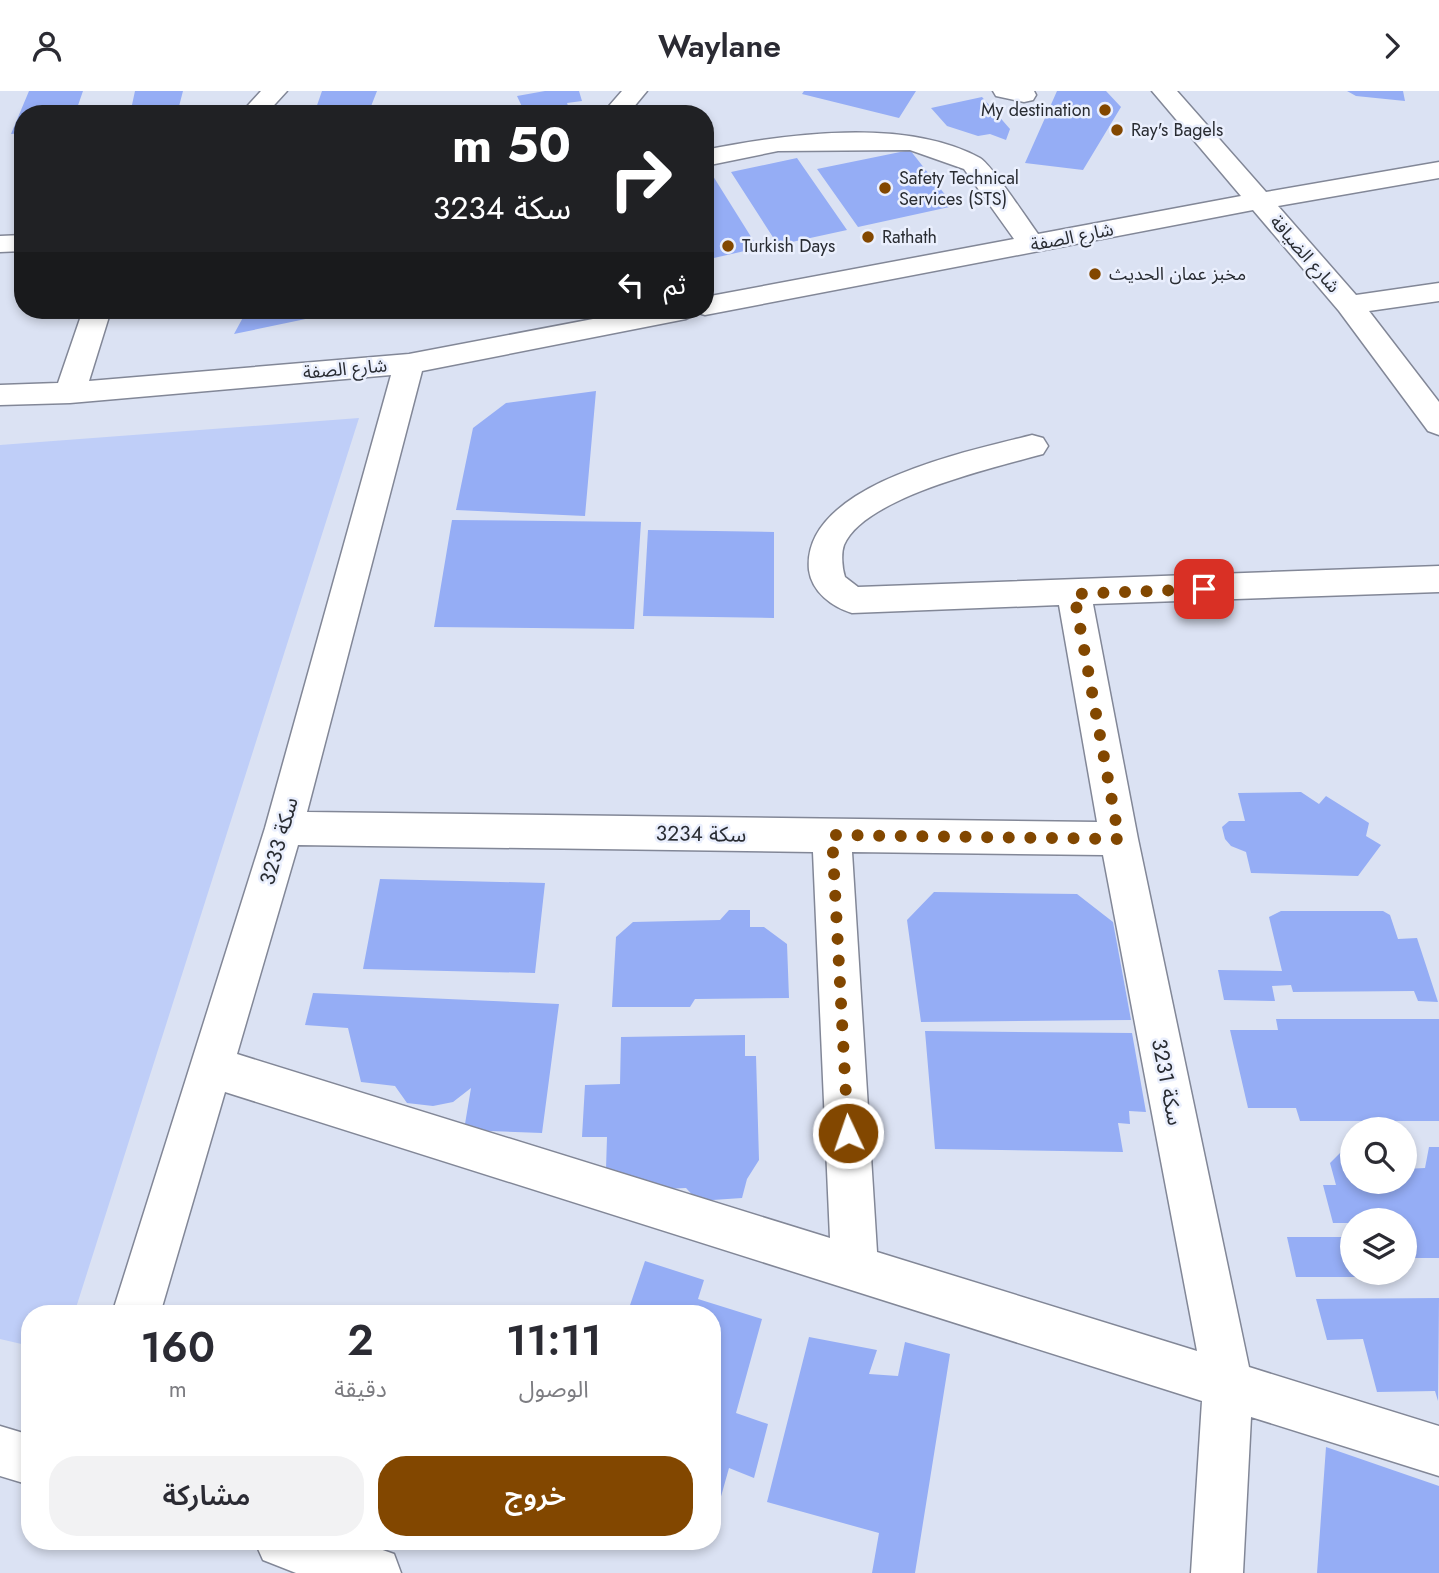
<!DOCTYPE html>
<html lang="ar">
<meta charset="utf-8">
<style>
body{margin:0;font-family:Jost,"Noto Sans Arabic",sans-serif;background:#f2f2f3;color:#2b2b33;direction:rtl;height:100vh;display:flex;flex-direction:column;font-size:26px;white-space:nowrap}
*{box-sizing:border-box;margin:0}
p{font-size:23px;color:#7c7c81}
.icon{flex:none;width:38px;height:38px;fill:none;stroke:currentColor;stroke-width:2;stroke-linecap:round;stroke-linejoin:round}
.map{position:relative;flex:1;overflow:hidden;direction:ltr}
.details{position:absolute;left:21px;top:1214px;width:700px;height:245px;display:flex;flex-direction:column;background:#fff;border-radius:28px;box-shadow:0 4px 10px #0003;direction:rtl}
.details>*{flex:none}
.banner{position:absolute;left:14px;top:14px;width:700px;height:214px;border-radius:28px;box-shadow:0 4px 10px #0003;direction:rtl;background:#202124;color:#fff;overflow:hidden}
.buttons{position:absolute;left:1340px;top:1026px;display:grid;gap:14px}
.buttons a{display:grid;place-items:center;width:77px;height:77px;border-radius:50%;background:#fff;box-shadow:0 4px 10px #0003;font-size:35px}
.pin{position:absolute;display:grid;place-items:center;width:60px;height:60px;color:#fff;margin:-30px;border-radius:14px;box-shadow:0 4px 10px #0006}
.me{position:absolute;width:77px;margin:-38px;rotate:357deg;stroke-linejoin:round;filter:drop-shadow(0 0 5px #0008)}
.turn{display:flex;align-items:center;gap:24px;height:147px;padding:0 28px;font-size:32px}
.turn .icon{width:91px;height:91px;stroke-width:2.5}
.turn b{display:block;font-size:49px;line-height:60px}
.then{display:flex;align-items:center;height:66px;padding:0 28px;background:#0003;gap:14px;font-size:26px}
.eta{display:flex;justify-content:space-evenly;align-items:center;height:119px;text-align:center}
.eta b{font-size:42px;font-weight:600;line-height:49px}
.button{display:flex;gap:14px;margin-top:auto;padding:14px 28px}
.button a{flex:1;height:80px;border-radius:28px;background:#824700;color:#fff;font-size:28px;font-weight:600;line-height:80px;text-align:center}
.button a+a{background:#f2f2f3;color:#2b2b33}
header{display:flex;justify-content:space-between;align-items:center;height:91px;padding:0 28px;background:#fff;font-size:32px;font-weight:600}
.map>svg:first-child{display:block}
</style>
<header><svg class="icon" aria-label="forward" viewBox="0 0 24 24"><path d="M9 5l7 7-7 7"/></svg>Waylane<svg class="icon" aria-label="person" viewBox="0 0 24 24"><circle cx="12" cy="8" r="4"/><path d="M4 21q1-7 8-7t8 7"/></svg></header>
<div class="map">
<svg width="1439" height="1482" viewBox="0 0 1439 1482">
<rect width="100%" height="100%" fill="#dbe2f3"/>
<path fill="#bfcef8" d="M359,327L74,1223H30V1255L0,1248V354Z"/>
<path fill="#95adf5" d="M29,0H83L75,23H23V42L11,43Z
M135,0H183L177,23H130Z
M322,0H377L368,23H314Z
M545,0H579L582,10L567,12L571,23H516L524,20L517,5Z
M804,0H916L899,27L802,3Z
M1057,0H1106L1121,16L1083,79L1025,72Z
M1347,0H1403L1405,10L1356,5Z
M982,6L1010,38L1006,49L990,43L978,45L947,35L931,17Z
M910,59L954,115L858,136L817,78Z
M797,67L847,139L778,154L731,81Z
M713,85L758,157L705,169V87Z
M247,219H344V220L234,243Z
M596,300L585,425L456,419L473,337L506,312Z
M452,429L641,431L634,538L434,536Z
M648,439L774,441V527L643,525Z
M1301,701L1319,713L1326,705L1369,732L1366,745L1381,754L1358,785L1251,782L1246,761L1231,755L1225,748L1222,736L1229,730H1245L1238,702Z
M380,788L545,792L535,882L363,878Z
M934,801L1077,803L1113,831L1131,929L921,931L907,829Z
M729,819H750V836H764L787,853L789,907L695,908L690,916H612L616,846L633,831L720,829Z
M1281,820H1383L1390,824L1398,848L1417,847L1438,911L1418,910L1414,900L1293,901L1291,894L1272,895L1275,910L1224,909L1218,879L1282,880L1269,826Z
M313,902L559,913L542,1042L464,1039L471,997L453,1011L433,1015L407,1012L395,995L361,991L348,937L305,934Z
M1276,928H1439V1030H1300L1296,1017H1248L1230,939H1278Z
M925,940L1132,942L1146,1021L1129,1020L1130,1033L1118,1032L1123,1061L935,1058Z
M745,944V965H756L759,1069L747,1088L742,1107L698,1110L686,1097L664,1098L606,1078L607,1046H582L585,994L620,993L621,946Z
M1429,1056H1439V1167H1405V1129H1353L1352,1139L1350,1132H1333L1323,1094H1336L1330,1072L1344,1058H1353V1090H1405V1078L1425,1077Z
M1287,1146H1353V1181H1367L1368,1186H1296Z
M645,1170L704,1189L698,1208L762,1228L736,1322L768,1333L754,1387L729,1377L713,1434L712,1223H627Z
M1439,1207L1438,1310L1435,1300L1377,1301L1363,1248L1327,1249L1316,1208Z
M809,1246L877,1259L869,1283L898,1285L905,1251L950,1263L915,1482H872L879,1442L767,1411Z
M1326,1356L1439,1395V1482H1317Z"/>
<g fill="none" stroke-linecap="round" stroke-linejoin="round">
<defs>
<path id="minor" d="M261,0H287L266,23H240Z
M622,0H647L628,23H602Z
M993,0H1034L1036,4L1033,9L1024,11L996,5Z
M1152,0H1177L1266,101L1439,71V87L1278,115L1356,204L1439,192V210L1369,220L1439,311V344L1428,340L1339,220L1253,119L705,224L698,222L686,228L422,280L307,721L1097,731L1059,514L852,522C832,516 812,501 809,479C801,393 970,360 1032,344L1043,347L1048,355L1043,363C996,376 864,406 844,454C841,462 842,477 845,486L858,496L1439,475V501L1093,513L1138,748L1249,1276L1439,1335V1385L1251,1326L1243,1482H1191L1202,1310L225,1001L160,1223H112L265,737L391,284L70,312L0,314V294L58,292L83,219H111L89,290L409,263L640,219H705V206L1014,148L964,78L910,59L778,60L705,75V59C785,43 905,26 980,67C992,74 1027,128 1038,143L1241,105ZM298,754L813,761L830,1147L237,963ZM852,761L1103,764L1197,1260L877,1161Z
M23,144V160L0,161V145Z
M0,1335L30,1344V1394L0,1385Z
M255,1451H360L394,1463L401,1482H296L263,1469Z"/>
</defs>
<use href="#minor" stroke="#828797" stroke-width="3"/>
<use href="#minor" fill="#fff" fill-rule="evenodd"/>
</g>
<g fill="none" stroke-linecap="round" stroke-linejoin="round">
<path stroke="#824700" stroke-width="12" stroke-dasharray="0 21.6" d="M848,1042L832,744L1119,748L1074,503L1204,498"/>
</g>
<g fill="#824700" stroke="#eaeffd" stroke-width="2.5">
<circle cx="1105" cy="19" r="7"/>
<circle cx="1117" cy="39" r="7"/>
<circle cx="885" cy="97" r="7"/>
<circle cx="868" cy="146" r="7"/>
<circle cx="728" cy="155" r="7"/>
<circle cx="1095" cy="183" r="7"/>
</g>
<g text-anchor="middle" stroke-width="5" stroke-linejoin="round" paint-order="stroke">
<g font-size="18" fill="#292c32" stroke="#eaeffd" text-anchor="start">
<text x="1091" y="25" text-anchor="end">My destination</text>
<text x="1131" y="45">Ray's Bagels</text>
<text x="899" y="93">Safety Technical<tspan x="899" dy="21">Services (STS)</tspan></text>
<text x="882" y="152">Rathath</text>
<text x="742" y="161">Turkish Days</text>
<text x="1109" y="189">مخبز عمان الحديث</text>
</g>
<g font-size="18" fill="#292c32" stroke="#eaeffd">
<text transform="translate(1072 146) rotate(-11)" y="6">شارع الصفة</text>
<text transform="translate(1305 163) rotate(49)" y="6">شارع الضيافة</text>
<text transform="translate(345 278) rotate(-5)" y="6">شارع الصفة</text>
</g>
<g font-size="21" fill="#292c32" stroke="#eaeffd">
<text transform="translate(701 743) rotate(1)" y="7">سكة 3234</text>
<text transform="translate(279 750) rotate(-74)" y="7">سكة 3233</text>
<text transform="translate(1167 991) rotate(79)" y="7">سكة 3231</text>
</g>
</g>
</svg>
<div class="buttons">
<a><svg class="icon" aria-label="search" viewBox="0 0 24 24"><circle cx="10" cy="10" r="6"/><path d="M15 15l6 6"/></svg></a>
<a><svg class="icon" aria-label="layers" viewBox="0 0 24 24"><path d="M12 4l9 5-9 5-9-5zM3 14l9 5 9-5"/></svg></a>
</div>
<div class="pin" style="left:1204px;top:498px;background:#d93025"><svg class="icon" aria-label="arrive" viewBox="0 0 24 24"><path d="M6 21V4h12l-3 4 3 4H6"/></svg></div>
<svg class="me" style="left:848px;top:1042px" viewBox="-20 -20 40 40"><circle r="17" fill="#824700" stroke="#fff" stroke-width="3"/><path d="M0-11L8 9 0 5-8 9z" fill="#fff"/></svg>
<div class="banner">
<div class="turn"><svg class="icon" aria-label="right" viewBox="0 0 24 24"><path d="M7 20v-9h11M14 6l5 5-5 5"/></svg><div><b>50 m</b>سكة 3234</div></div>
<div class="then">ثم<svg class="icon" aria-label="left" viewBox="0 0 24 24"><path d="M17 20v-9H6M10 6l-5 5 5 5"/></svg></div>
</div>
<section class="details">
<div class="eta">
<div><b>11:11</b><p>الوصول</p></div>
<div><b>2</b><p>دقيقة</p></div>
<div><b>160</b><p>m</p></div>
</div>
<div class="button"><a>خروج</a><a>مشاركة</a></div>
</section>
</div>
